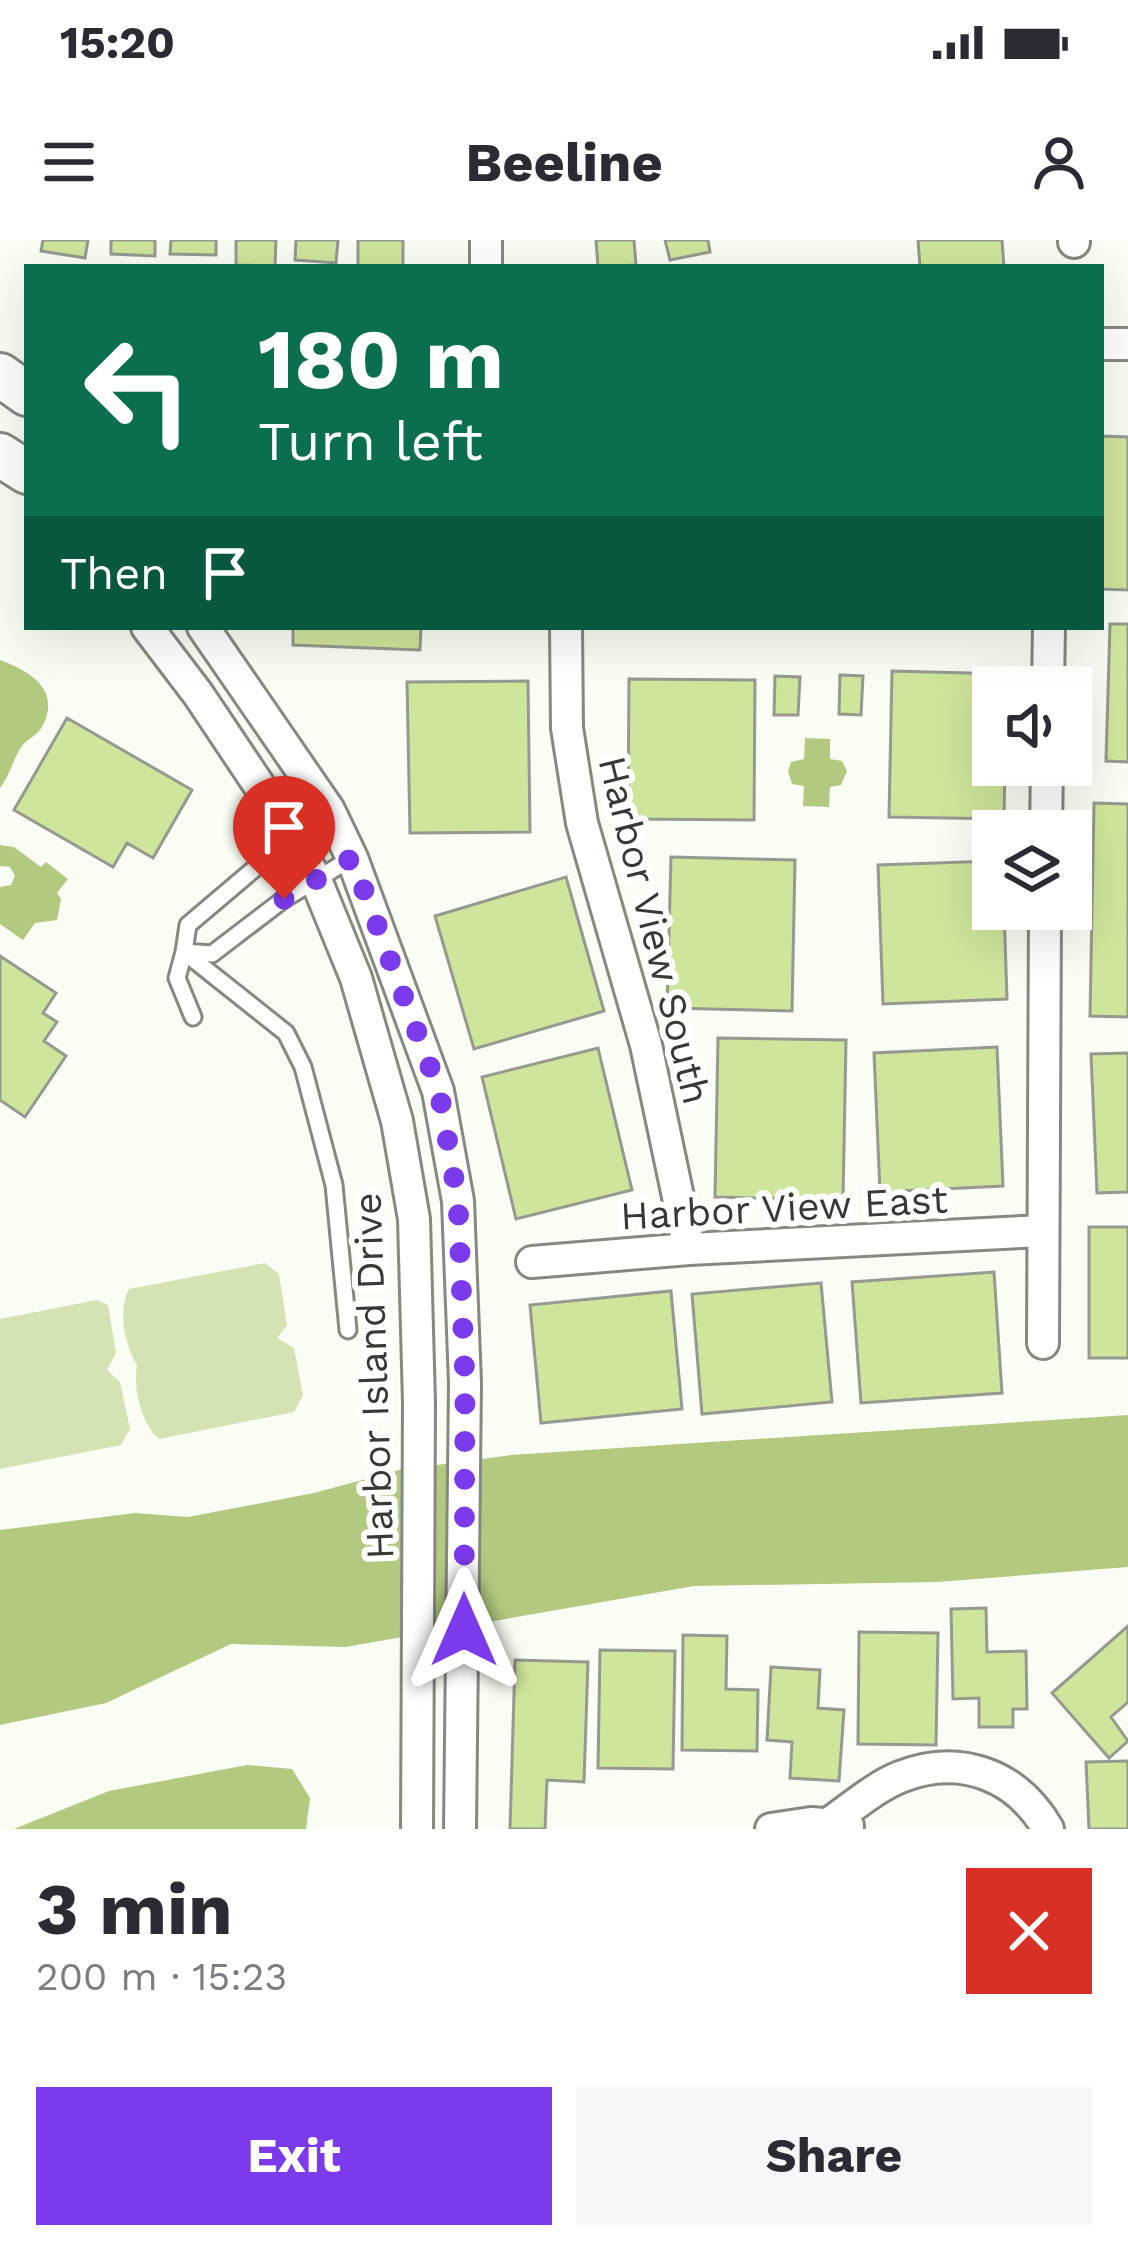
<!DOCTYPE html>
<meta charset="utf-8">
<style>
body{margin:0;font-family:"Work Sans",sans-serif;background:#f7f7f7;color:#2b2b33;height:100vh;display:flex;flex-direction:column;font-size:45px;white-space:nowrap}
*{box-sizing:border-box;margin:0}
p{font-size:39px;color:#7c7c81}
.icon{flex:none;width:66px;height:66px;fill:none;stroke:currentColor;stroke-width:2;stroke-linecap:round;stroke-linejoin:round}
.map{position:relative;height:1589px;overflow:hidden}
.panel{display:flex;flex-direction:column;background:#fff;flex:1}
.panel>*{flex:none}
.banner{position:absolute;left:24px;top:24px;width:1080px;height:366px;border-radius:0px;box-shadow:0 12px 48px #0002;background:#0b6e4f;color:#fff;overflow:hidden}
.tools{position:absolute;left:972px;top:426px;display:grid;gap:24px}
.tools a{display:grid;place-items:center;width:120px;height:120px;border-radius:0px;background:#fff;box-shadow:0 12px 48px #0002;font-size:60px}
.pin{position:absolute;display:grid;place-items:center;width:102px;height:102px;color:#fff;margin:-123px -51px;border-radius:50% 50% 50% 0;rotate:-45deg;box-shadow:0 0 12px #0007}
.pin .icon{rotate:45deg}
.me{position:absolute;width:132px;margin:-66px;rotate:0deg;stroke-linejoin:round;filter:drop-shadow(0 0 9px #0008)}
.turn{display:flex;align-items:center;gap:42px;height:252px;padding:0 36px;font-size:54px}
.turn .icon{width:156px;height:156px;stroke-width:2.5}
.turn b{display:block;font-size:84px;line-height:102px}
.then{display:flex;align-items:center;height:114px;padding:0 36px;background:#0003;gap:24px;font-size:45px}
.round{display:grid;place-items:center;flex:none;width:126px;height:126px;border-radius:0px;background:#f7f7f7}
.head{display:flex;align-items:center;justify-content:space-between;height:204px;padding:0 36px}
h1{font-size:72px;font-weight:700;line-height:90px}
.action{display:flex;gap:24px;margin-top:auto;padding:24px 36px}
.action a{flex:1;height:138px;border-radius:0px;background:#7c3aed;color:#fff;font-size:48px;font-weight:700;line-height:138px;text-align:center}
.action a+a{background:#f7f7f7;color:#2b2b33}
.status{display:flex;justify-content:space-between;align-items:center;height:84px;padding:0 60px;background:#fff;direction:ltr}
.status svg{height:33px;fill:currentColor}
header{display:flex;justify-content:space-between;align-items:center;height:156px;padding:0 36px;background:#fff;font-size:54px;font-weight:700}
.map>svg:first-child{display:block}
</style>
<div class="status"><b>15:20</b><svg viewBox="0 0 49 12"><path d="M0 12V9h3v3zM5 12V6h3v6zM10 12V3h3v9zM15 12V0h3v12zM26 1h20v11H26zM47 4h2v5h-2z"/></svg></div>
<header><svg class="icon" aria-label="menu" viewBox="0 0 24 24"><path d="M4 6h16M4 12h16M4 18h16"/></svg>Beeline<svg class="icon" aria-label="person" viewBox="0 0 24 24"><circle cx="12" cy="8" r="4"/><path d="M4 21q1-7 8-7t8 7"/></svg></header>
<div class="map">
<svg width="1128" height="1589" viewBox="0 0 1128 1589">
<rect width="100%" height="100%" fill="#f9fdf3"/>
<path fill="#d3e3b4" d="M265,1023L279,1034L287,1085L277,1098L294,1108L303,1155L294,1172L159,1199C141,1183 133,1148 137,1125C124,1104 118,1070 129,1049Z
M97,1060L108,1065L116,1113L107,1130L120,1142L130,1189L121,1205L0,1229V1079Z"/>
<path fill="#b2c980" d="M0,420C30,431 62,450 42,487C37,496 28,498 22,506C13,519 10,535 0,548Z
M805,498L830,499V519L842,521L847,531L841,545L830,547L829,567L803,566L804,546L792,544L788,531L791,522L804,519Z
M0,605L14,607L41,627L46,622L68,639L57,653L61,659L57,680L35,683L23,700L0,684V647L11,645L15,636L10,627L0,626Z
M1128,1175V1327L937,1342L694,1346L345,1407L231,1404L106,1463L0,1485V1290L135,1273L188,1277L314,1253L399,1230L511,1215Z
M247,1525L292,1529L310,1558L306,1589H14L109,1551Z"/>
<path fill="#cee69c" stroke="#96998f" stroke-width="3" d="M43,0H88L85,18L41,11Z
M111,0H155V16L111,14Z
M171,0H216V15L170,14Z
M236,0H276L275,26L236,25Z
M296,0H338L336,23L295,20Z
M358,0H403V27H358Z
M596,0H634L636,25L598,27Z
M665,0H708L710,12L670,20Z
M918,0H1002L1004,27H920Z
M1101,196L1128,197V350L1101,349Z
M1110,384H1128V522L1106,521Z
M293,387H421L420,410L293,405Z
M892,431L1006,434V447H993V525H1005L1004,579L889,577Z
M840,435L863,436L861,475L839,474Z
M775,436L800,437L798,475H774Z
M629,439L755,440L754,580L628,579Z
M528,441L530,592L410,593L407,442Z
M67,478L192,550L153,618L127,603L113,627L14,570Z
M1094,563L1128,564V777L1090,776Z
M671,617L795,620L792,771L667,768Z
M993,621V669H1004L1007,759L883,764L878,625Z
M566,637L604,771L474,809L435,676Z
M0,716L56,753L43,773L57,782L44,801L66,816L25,877L0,860Z
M718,798L846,800L843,960L715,957Z
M997,807L1003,946L880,952L874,813Z
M598,808L632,950L516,979L482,837Z
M1128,813V952L1097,953L1091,814Z
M1089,987H1128V1118H1089Z
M994,1032L1002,1153L861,1163L852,1042Z
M821,1043L832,1162L702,1174L692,1054Z
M671,1051L682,1169L541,1183L530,1065Z
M986,1368L987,1412L1026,1411L1027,1469H1013V1487H979V1458L953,1459L951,1369Z
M1128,1386V1462L1111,1477L1128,1501L1109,1518L1052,1453Z
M859,1392L938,1393L936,1505L858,1504Z
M683,1395L727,1396L726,1449L758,1450L757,1511L682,1510Z
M600,1410L675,1411L673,1529L598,1528Z
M515,1420L588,1422L584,1542L547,1540L545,1589H510Z
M771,1427L820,1430L818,1468L844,1470L839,1541L790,1538L792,1502L767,1500Z
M1128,1521V1589H1089L1086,1522Z"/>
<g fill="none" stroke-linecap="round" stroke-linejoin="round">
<defs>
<path id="lane" d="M329,570L293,596L188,685L184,712L212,714L284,659L352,618
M193,777L177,738L184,712L286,793L303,827L334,945L348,1090"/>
<path id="street" d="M1074,2V0
M486,27V0
M1101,104H1128
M147,387L198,454L293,596L316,640L356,738L397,881L414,979L419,1163L417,1589
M203,387L329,570L352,618L438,851L458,961L465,1143L460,1589
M566,387L567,488L582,583L646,805L689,1009
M1048,447L1049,387
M1046,591L1047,525
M532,1022L689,1009L1042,991
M1043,1103L1045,669
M828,1584C850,1569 875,1547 900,1537C960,1513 1017,1535 1048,1589
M771,1589L811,1583L848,1586"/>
<path id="secondary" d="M0,135L27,154
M0,215L27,232"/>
</defs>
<use href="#lane" stroke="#85897f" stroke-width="21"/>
<use href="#street" stroke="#85897f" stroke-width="36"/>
<use href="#secondary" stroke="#85897f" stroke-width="48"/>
<use href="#lane" stroke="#fff" stroke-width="15"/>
<use href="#street" stroke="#fff" stroke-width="30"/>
<use href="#secondary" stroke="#fff" stroke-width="42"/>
</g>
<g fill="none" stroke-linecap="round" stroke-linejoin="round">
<path stroke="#7c3aed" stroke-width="21" stroke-dasharray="0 37.8" d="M284,659L352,618L439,851L458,961L465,1143L464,1390"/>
</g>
<g text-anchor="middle" stroke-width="12" stroke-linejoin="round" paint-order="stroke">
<g font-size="39" fill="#383935" stroke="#fff">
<text transform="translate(655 690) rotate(76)" y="14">Harbor View South</text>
<text transform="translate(784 967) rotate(-3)" y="14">Harbor View East</text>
<text transform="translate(373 1136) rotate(-92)" y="14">Harbor Island Drive</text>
</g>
</g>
</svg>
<div class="tools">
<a><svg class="icon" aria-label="sound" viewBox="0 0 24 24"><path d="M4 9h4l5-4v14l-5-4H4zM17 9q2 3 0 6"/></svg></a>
<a><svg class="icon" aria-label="layers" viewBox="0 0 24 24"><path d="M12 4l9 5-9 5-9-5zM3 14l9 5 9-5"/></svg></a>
</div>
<div class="pin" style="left:284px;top:659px;background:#d93025"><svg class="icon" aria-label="arrive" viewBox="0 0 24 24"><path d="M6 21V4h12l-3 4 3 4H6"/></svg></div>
<svg class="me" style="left:464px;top:1390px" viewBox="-20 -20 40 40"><path d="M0-17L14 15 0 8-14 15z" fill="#7c3aed" stroke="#fff" stroke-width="4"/></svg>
<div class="banner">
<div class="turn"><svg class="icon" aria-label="left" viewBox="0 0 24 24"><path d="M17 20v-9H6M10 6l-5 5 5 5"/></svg><div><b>180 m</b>Turn left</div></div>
<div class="then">Then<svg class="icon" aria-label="arrive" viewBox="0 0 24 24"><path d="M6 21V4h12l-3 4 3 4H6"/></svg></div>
</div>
</div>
<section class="panel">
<div class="head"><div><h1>3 min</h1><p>200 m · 15:23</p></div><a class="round" style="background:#d93025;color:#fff"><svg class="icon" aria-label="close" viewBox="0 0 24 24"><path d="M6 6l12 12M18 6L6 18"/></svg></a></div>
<div class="action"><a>Exit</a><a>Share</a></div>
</section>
